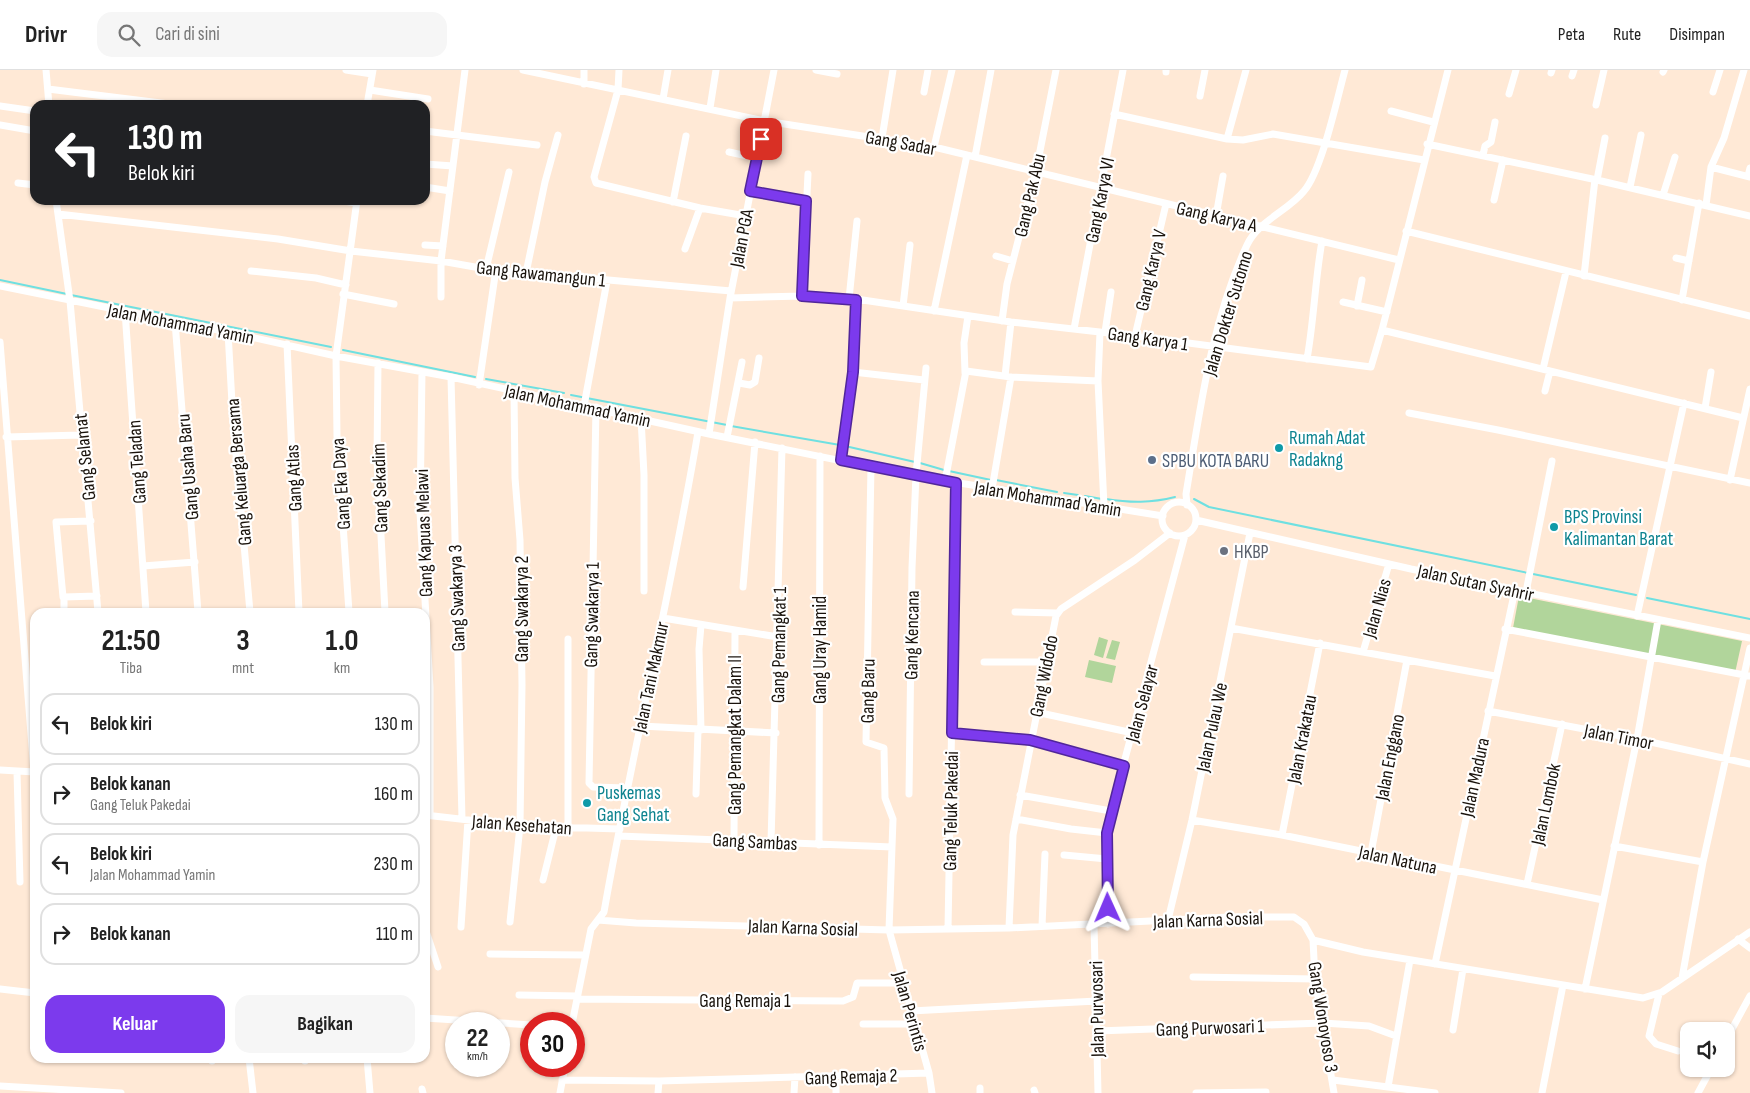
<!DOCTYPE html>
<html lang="id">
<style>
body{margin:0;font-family:"Sofia Sans Condensed",sans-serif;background:#f6f6f6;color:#222;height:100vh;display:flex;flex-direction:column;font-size:19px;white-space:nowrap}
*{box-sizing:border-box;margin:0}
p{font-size:16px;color:#767676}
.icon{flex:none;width:28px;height:28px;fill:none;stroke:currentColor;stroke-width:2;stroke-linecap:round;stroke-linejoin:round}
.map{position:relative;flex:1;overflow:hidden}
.details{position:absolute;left:30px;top:538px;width:400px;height:455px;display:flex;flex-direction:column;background:#fff;border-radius:15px;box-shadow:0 1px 4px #0004}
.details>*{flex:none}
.hud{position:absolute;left:30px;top:30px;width:400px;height:105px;border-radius:15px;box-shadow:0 1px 4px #0004;background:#202124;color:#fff;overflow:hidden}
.tools{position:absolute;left:1680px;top:952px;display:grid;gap:10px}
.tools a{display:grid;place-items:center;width:55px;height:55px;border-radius:10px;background:#fff;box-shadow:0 1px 4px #0004;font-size:25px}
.speed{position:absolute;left:445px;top:942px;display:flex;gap:10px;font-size:25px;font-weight:700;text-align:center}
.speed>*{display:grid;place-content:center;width:65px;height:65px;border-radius:50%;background:#fff;box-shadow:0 1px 4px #0004;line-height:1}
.speed small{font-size:12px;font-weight:400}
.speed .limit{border:8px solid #d22;background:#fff;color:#111}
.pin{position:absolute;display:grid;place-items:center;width:42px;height:42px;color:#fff;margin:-21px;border-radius:10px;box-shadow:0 2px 8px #0006}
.me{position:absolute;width:55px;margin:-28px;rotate:359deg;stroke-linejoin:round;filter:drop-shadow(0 0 4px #0008)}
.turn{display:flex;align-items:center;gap:18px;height:105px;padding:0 15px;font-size:22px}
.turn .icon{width:65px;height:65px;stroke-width:2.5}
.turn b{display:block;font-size:35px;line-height:42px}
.eta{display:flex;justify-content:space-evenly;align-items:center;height:85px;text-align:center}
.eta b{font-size:30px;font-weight:700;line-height:35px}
.cta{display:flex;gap:10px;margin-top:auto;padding:10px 15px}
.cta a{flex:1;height:58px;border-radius:15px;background:#7c3aed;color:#fff;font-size:20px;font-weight:700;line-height:58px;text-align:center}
.cta a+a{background:#f6f6f6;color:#222}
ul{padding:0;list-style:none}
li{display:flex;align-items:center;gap:15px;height:62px;margin:0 10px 8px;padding:0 5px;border:2px solid #e0e0e0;border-radius:15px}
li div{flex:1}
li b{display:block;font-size:19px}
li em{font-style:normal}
header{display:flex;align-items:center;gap:30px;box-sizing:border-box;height:70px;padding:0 25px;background:#fff;border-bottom:1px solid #e0e0e0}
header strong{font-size:24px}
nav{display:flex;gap:28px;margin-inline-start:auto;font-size:18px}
.search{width:350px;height:45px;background:#f6f6f6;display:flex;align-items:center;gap:12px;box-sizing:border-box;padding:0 18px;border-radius:15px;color:#767676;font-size:19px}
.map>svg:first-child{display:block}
</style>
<header>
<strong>Drivr</strong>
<div class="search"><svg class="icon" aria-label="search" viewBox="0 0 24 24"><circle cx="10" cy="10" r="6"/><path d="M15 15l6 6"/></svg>Cari di sini</div>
<nav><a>Peta</a><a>Rute</a><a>Disimpan</a></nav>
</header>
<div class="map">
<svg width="1750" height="1023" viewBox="0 0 1750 1023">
<rect width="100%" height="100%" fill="#ffe9d6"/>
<path fill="#b1d59b" d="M1519,526L1742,571L1735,603L1513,558Z
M1099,567L1108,570L1103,588L1094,585Z
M1112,570L1120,572L1115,590L1106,588Z
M1089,590L1116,596L1112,613L1085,607Z"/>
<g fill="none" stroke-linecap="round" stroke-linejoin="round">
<path stroke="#6fe0e1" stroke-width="2" d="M0,210L67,224
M71,225L331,277
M343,280L475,307
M486,309L564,323
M571,325L727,355
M731,356L840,375
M845,376L915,392
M920,393L944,400
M949,401L991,410
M996,410L1057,422
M1064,423L1078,425
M1085,426L1102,429
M1106,429C1131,433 1151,433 1175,427
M1194,429L1209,437L1528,503
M1533,504L1636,525
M1647,528L1750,549"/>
<path stroke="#fff" stroke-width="7" d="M46,0L49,35
M346,0L372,4
M523,0L765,51L934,77L1399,190
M619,0L618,20L594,107L596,113L700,138L746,146
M816,0L837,4
M1166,2V0
M1663,2L1664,0
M1551,3L1552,0
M1572,6L1574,0
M584,14V0
M48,19L177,35
M370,20L428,29
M924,22L928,0
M1713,22L1720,0
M1509,24L1516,0
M1200,26L1205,0
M663,29L668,0
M367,35L373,0
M1596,35L1604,0
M0,36L35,41
M710,38L716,0
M1391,41L1433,52
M1114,44L1227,69L1243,70L1273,64L1424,90
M0,55L35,61
M425,61L537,75
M882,68L893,0
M1227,69L1246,0
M1427,74L1597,110L1750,146
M934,77L952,0
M729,82L757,88
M1483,85L1485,76L1491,72L1495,52
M975,87L991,0
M425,94L453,96
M1711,97L1750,107
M1748,106L1750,98
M1597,110L1605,68
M18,113L35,115
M425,117L450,121
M1630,117L1641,65
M751,121L807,131
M1663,125L1675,87
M56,130L70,231L98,542
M338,130L356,133
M1494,130L1503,90
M673,132L686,66
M1706,135L1711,97L1724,68L1744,0
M58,144L278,169L351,181L441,191L486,199L731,221
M1216,146L1223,106
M1406,161L1750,246
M425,175L443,176
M685,179L700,138
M996,186L1013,191
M1676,188L1689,191
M486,199L509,102
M251,201L316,208L346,215
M526,203L545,112L558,65
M1584,206L1595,109
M0,216L228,262L336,286L451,307L709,364L916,406L1163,446
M343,224L394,234
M802,226L808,104
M441,227V191L465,0
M730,228L802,226L856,229L1011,252L1135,266L1371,297L1382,260L1448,0
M849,229L857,151
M1682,230L1699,133
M1343,232L1387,242
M903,236L910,175
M1357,236L1362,210
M125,241L146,542
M934,241L967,85
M1002,251L1007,214L1036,101L1056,0
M175,252L198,542
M1074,259L1123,0
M1382,260L1743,348
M228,262L233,351L250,542
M1100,262L1098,311L1104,436
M1105,262L1111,222
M1135,266L1166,134
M0,272L34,702
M287,274L299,542
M1307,289C1314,250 1315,210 1322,171
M378,293L377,389L385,542
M1543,299L1566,202
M422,302L420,442L430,617V745
M853,302L924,310
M965,303L964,273L968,246
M1005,306L1011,252
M451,307L462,749
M739,313L750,315L755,312L759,288
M479,315L496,199
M1545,321L1550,301
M584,336L607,211
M596,337L589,713L593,717L627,718
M1705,338L1711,302
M1409,343L1498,360L1750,413
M641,348L644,405V521
M709,364L730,228L774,0
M6,367L81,365
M727,367L742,292
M841,390L853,302L856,229
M871,396L866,672L884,678L885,728L893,749L889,860L929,1003L932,1023
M1730,410L1750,319
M945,411L966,301L1011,307L1098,311
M992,419L1011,307
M1162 449a17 17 0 1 1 34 0a17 17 0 1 1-34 0Z
M1187,435L1186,424C1200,340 1211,252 1247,175C1258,151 1288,141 1304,121C1322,100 1337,29 1345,0
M1196,450L1411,499L1750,568
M143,496L195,492
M743,517L755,372
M1526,522L1552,391
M63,527L56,452L91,451
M64,542V527L97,526
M349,542L337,366L336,286L357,130
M1015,542L1057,543
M1637,546L1684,333
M663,548L778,567
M1231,558L1495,606
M1505,559L1750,606
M568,569V759
M1363,582L1389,494
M984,592H1045
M1488,641L1637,669L1750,694
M1036,642L1133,663
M641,656L776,663
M701,660L699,579L701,555
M952,663L1030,670L1123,696
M0,700L35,702
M17,702L20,812
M696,724L698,660
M909,724L912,498L916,405L926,298
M1020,725L1111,741
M425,745L520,756L620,759
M426,745L425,858L438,897
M1016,749L1071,759L1107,763
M1192,750L1282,765L1603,830
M1282,765L1320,573
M619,766L892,777
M734,770L735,561
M771,772L782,378
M819,775L820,386
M1614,776L1703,792
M1371,783L1407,590
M1064,785L1107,789
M543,810L556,758
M1527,814L1562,654
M598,850L636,853L889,860L1009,858L1230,847H1294L1304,854L1313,870L1315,909L1334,1023
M1168,850L1192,750L1250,463
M510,852L520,756L522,615L520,470L515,408L514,322
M1108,854L1107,763L1111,741L1185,465
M1094,855L1098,1023
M1042,856L1045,784
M461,857L468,750
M1009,858L1013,765L1056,546L1061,539L1135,490L1170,463
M948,859L956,413
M1738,869L1750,878
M1313,870L1363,882L1643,928L1662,922L1750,862
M490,884L585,885
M1435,894L1515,520
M1193,907L1315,909
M1682,908L1703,792L1750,578
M0,919L35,923
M1585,919L1637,669L1658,550
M1659,924L1649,966L1656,974L1678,981
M519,925L577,926
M577,929L843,931L853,927L857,913H903
M911,941L1097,931
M425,948L531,955
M572,954L591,859L604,842C632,682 671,523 698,362
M863,954H915
M1453,960L1463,899
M1097,961L1323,953L1369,956L1396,966
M1726,970L1750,926
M212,988V991
M249,988L253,1023
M305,988V991
M367,988L370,1023
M836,1006V1023
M562,1010L659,1011L929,1003
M1333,1010L1435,1023
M0,1016L121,1023
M1388,1017L1410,890
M980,1018V1023
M422,1019L423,1023
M1034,1020L1035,1023
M560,1023L565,996
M658,1023L659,1011
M794,1023L795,1007
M1196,1023L1266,1022
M1542,1023L1563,915
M1698,1023L1711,999"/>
</g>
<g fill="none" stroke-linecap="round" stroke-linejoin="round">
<defs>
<path id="route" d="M761,69L750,121L806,131L802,226L856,230L853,302L841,390L956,413L952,663L1030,670L1124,696L1107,763L1108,838"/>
</defs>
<use href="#route" stroke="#51269a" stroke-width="12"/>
<use href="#route" stroke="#7c3aed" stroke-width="9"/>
</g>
<g fill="#0f9aa8" stroke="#fff" stroke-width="2">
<circle cx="1279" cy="378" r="5"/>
<circle cx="1554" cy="457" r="5"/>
<circle cx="587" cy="733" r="5"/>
</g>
<circle fill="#5c6f8a" stroke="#fff" stroke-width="2" cx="1152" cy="390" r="5"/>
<circle fill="#6b7280" stroke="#fff" stroke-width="2" cx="1224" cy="481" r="5"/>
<g text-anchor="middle" stroke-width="4.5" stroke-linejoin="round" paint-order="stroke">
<g font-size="19" fill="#19120b" stroke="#fff">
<text transform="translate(901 72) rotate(10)" y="7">Gang Sadar</text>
<text transform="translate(1029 125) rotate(-77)" y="7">Gang Pak Abu</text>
<text transform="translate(1099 130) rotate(-79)" y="7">Gang Karya VI</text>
<text transform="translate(1217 146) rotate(13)" y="7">Gang Karya A</text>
<text transform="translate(741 168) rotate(-79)" y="7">Jalan PGA</text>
<text transform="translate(1150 200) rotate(-77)" y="7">Gang Karya V</text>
<text transform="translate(541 203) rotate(6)" y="7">Gang Rawamangun 1</text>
<text transform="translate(1227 243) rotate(-73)" y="7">Jalan Dokter Sutomo</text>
<text transform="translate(181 253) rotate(11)" y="7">Jalan Mohammad Yamin</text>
<text transform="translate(1148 268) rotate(8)" y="7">Gang Karya 1</text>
<text transform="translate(578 335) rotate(12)" y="7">Jalan Mohammad Yamin</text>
<text transform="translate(84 387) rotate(-96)" y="7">Gang Selamat</text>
<text transform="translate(136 392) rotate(-94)" y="7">Gang Teladan</text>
<text transform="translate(187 397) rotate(-95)" y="7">Gang Usaha Baru</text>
<text transform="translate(238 402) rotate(-95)" y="7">Gang Keluarga Bersama</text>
<text transform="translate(293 408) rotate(-93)" y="7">Gang Atlas</text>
<text transform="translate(340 414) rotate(-94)" y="7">Gang Eka Daya</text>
<text transform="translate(379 418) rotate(-92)" y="7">Gang Sekadim</text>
<text transform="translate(1048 428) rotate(9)" y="7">Jalan Mohammad Yamin</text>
<text transform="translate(423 463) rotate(-92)" y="7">Gang Kapuas Melawi</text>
<text transform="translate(1476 512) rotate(12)" y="7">Jalan Sutan Syahrir</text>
<text transform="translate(456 528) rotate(-92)" y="7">Gang Swakarya 3</text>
<text transform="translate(1376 538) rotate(-74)" y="7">Jalan Nias</text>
<text transform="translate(521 539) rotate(-90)" y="7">Gang Swakarya 2</text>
<text transform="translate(591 545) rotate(-89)" y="7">Gang Swakarya 1</text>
<text transform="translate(911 565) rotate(-89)" y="7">Gang Kencana</text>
<text transform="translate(778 575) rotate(-89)" y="7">Gang Pemangkat 1</text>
<text transform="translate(819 580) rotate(-90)" y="7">Gang Uray Hamid</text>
<text transform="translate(1043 606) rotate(-79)" y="7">Gang Widodo</text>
<text transform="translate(650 607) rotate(-78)" y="7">Jalan Tani Makmur</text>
<text transform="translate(867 621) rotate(-89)" y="7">Gang Baru</text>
<text transform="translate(1141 633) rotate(-75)" y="7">Jalan Selayar</text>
<text transform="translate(1211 657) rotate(-78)" y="7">Jalan Pulau We</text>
<text transform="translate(734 665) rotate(-90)" y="7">Gang Pemangkat Dalam II</text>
<text transform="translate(1619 666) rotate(11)" y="7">Jalan Timor</text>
<text transform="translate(1301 669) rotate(-79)" y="7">Jalan Krakatau</text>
<text transform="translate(1389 687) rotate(-79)" y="7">Jalan Enggano</text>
<text transform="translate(1474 707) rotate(-78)" y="7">Jalan Madura</text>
<text transform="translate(1545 734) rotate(-78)" y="7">Jalan Lombok</text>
<text transform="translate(950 741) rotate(-89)" y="7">Gang Teluk Pakedai</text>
<text transform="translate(522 754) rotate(4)" y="7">Jalan Kesehatan</text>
<text transform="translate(755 771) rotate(3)" y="7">Gang Sambas</text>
<text transform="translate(1398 789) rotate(12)" y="7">Jalan Natuna</text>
<text transform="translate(1208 849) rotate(-2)" y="7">Jalan Karna Sosial</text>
<text transform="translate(803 857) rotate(2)" y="7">Jalan Karna Sosial</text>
<text x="745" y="937">Gang Remaja 1</text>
<text transform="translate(1096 939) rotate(-91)" y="7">Jalan Purwosari</text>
<text transform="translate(911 941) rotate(74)" y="7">Jalan Perintis</text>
<text transform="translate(1324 947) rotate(81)" y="7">Gang Wonoyoso 3</text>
<text transform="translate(1210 957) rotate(-2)" y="7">Gang Purwosari 1</text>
<text transform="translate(851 1006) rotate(-2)" y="7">Gang Remaja 2</text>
</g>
<g font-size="19" fill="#0d838f" stroke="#fff" text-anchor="start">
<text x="1289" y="374">Rumah Adat<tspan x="1289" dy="22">Radakng</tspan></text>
<text x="1564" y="453">BPS Provinsi<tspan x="1564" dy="22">Kalimantan Barat</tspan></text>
<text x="597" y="729">Puskemas<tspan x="597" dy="22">Gang Sehat</tspan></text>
</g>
<g font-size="19" fill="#4e5e75" stroke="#fff" text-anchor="start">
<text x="1162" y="397">SPBU KOTA BARU</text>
</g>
<g font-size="19" fill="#5b616d" stroke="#fff" text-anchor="start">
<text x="1234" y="488">HKBP</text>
</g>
</g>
</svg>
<div class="tools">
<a><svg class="icon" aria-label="sound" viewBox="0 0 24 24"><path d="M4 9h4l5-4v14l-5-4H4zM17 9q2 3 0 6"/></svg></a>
</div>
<div class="speed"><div>22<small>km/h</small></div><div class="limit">30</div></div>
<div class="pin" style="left:761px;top:69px;background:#d93025"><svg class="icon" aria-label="arrive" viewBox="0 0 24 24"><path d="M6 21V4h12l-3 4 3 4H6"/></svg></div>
<svg class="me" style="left:1108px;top:838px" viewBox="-20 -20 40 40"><path d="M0-17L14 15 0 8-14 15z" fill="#7c3aed" stroke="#fff" stroke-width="4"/></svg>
<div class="hud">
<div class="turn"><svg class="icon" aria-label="left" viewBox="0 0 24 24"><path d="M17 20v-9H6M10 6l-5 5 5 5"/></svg><div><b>130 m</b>Belok kiri</div></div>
</div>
<section class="details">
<div class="eta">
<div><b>21:50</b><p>Tiba</p></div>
<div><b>3</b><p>mnt</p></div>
<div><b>1.0</b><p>km</p></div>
</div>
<ul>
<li><svg class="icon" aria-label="left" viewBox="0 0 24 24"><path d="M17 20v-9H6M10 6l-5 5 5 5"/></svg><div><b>Belok kiri</b></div><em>130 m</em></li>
<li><svg class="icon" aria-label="right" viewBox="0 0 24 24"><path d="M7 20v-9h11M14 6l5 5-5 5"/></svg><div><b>Belok kanan</b><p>Gang Teluk Pakedai</p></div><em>160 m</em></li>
<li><svg class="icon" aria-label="left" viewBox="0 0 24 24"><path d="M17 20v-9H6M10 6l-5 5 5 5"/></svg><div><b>Belok kiri</b><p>Jalan Mohammad Yamin</p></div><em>230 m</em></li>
<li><svg class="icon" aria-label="right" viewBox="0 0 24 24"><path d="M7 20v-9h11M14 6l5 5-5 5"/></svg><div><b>Belok kanan</b></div><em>110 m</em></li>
</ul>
<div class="cta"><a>Keluar</a><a>Bagikan</a></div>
</section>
</div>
